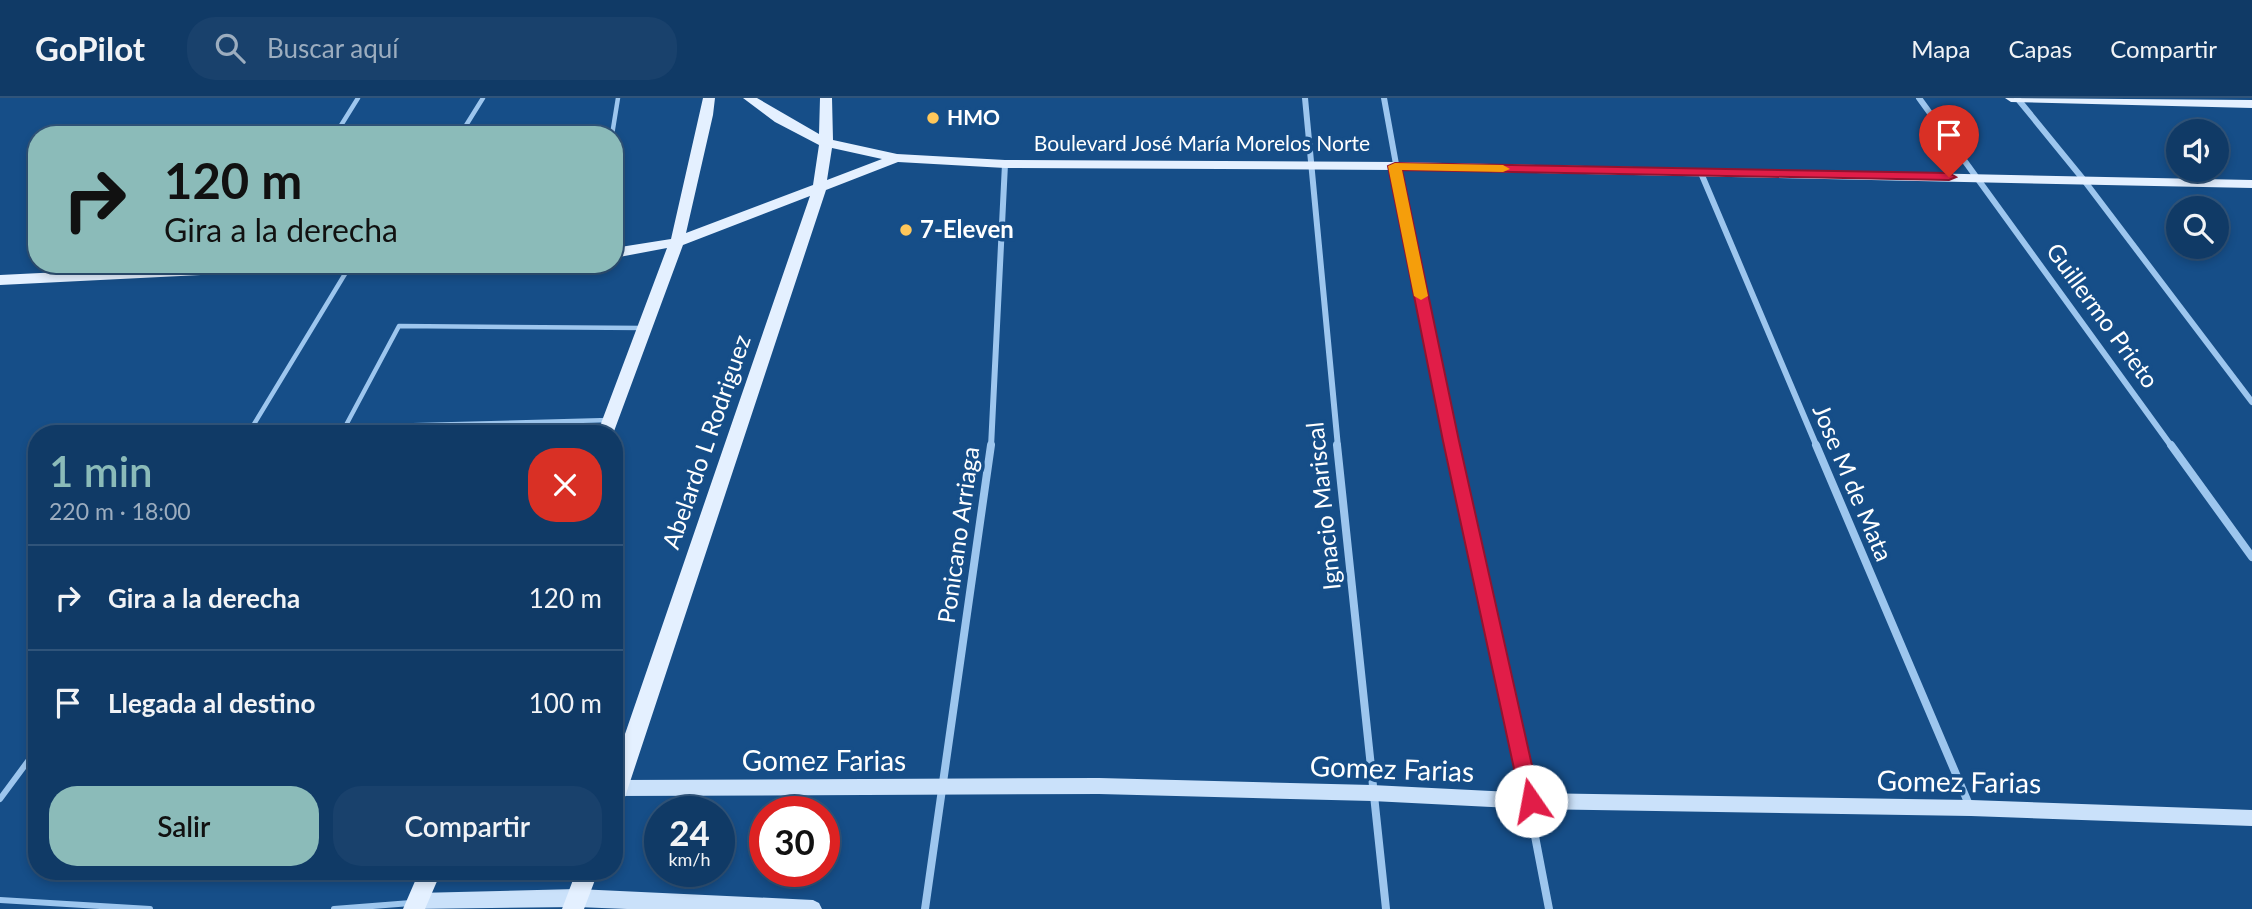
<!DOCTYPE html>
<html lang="es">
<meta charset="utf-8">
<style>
body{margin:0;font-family:Lato,sans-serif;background:#19416c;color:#f1f3f6;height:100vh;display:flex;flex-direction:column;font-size:26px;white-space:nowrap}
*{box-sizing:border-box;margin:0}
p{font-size:23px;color:#9cadbf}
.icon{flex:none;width:38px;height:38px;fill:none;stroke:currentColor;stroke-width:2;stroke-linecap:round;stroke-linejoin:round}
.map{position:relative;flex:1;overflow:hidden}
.drawer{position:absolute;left:28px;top:327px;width:595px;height:455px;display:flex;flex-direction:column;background:#103a66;border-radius:28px;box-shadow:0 4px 10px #0003,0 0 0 2px #30547a}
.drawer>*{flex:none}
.banner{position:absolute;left:28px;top:28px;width:595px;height:147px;border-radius:28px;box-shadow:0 4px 10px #0003,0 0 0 2px #30547a;background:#8bbbb9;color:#111;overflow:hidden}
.controls{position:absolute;left:2166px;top:21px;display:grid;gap:14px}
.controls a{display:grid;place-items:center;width:63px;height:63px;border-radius:50%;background:#103a66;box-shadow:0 4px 10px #0003,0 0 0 2px #30547a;font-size:35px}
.speed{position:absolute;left:644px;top:698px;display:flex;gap:14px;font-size:35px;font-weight:700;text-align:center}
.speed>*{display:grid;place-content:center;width:91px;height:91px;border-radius:50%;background:#103a66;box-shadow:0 4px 10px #0003,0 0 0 2px #30547a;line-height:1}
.speed small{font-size:18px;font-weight:400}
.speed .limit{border:10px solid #d22;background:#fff;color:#111}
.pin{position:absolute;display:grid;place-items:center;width:60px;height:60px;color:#fff;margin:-72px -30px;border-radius:50% 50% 50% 0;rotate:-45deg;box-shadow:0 0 7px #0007}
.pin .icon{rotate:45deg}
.me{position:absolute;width:77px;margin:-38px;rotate:348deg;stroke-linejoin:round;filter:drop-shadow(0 0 5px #0008)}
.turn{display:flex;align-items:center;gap:24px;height:147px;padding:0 21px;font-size:32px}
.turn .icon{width:91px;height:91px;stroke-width:2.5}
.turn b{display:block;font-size:49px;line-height:60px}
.round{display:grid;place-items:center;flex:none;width:74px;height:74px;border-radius:28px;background:#19416c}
.headline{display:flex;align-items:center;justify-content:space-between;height:119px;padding:0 21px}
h1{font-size:42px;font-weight:600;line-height:52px;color:#8bbbb9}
.action{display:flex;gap:14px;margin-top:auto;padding:14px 21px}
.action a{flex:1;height:80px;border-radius:28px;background:#8bbbb9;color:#111;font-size:28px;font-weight:600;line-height:80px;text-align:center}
.action a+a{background:#19416c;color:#f1f3f6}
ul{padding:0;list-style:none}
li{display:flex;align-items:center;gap:21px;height:105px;padding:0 21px;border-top:2px solid #30547a}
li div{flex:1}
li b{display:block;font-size:26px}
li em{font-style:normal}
header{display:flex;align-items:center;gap:42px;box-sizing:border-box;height:98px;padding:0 35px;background:#103a66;border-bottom:2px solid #30547a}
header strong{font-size:33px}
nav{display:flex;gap:38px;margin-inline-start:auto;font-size:24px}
.search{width:490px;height:63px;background:#19416c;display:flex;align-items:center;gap:18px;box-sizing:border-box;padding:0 24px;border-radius:28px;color:#9cadbf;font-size:26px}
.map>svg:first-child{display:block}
</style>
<header>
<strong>GoPilot</strong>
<div class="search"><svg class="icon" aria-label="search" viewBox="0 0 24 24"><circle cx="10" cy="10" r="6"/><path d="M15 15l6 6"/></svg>Buscar aquí</div>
<nav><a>Mapa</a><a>Capas</a><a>Compartir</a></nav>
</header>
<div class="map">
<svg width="2252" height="811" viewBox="0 0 2252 811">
<rect width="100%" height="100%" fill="#164e88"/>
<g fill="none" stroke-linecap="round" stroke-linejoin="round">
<path stroke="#9dc6ee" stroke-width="4.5" d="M335,37L358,0
M460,37L483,0
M612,37L618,0
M610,322L345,329L399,228L643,230
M248,336L351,166"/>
<path stroke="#9dc6ee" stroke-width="6" d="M0,701L37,651
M0,802L150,811
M334,811L411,805"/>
<path stroke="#9dc6ee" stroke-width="6" d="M1305,0L1338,349
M1384,0L1421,204L1453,349
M1919,0L2172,349
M2017,0L2083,81L2252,304
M1701,75L1817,349
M991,349L1005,66"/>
<path stroke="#9dc6ee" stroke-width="8" d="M1337,347L1386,811
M1452,347L1510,608L1549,811
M1816,347L1970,709
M2171,347L2252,459
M925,811L991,347"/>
<path fill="#cae1fa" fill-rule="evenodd" d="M1099,680L1372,687L1531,695L1971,702L2252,712V728L1971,718L1531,711L1372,703L1099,696L614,698V682Z
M577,791L813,802L819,805L822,811H627L577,809L413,811L408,804L411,798L417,795Z"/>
<path fill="#e4f0ff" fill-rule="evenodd" d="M703,0H715L713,17L686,135L813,87L819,47L775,24L743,0H757L819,36L820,0H832L833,42L897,56L1005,62L1395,64L2252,82V90L1395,72L1005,70L898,64L826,92L625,699L621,706L614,709V668L810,98L683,147L613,336H597L667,150L614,160V150L671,141ZM832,50L882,61L827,82Z
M2005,0L2252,2V10L2011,4Z
M223,166H331L324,171L0,187V177Z
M419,774H441L425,811H403Z
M576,774H598L584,811H562Z"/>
</g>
<path fill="#e11d48" stroke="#92132f" stroke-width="2" d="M1395,65L1949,75L1956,79L1949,82L1402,72L1459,343L1540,703L1537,709L1531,712L1524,709L1521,703L1443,343L1388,68Z"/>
<path fill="#f59e0b" d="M1395,65L1503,67L1510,71L1503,74L1402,72L1428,198L1421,202L1414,198L1388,68Z"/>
<g fill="#ffc75a" stroke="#164e88" stroke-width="2.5">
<circle cx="933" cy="20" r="7"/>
<circle cx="906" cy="132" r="7"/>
</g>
<g text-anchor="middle" stroke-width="7" stroke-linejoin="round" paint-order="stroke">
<g font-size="21" font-weight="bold" fill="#fff" stroke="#164e88" text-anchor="start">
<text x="947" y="27">HMO</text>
</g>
<g font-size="21" fill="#fff" stroke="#164e88">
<text x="1202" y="53">Boulevard José María Morelos Norte</text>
</g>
<g font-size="24" font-weight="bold" fill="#fff" stroke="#164e88" text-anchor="start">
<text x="920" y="140">7-Eleven</text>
</g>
<g font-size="24" fill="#fff" stroke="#164e88">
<text transform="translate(2102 218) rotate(54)" y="8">Guillermo Prieto</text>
<text transform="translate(707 344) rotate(-71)" y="8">Abelardo L Rodriguez</text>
<text transform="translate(1852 385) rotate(67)" y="8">Jose M de Mata</text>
<text transform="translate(1324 408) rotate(-96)" y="8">Ignacio Mariscal</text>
<text transform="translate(959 437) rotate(-82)" y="8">Ponicano Arriaga</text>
</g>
<g font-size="28" fill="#fff" stroke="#164e88">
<text x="824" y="673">Gomez Farias</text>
<text transform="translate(1392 671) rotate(2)" y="10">Gomez Farias</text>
<text transform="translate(1959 684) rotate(1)" y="10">Gomez Farias</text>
</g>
</g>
</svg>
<div class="controls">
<a><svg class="icon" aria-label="sound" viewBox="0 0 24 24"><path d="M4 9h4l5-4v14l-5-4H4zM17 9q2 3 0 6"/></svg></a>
<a><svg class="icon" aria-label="search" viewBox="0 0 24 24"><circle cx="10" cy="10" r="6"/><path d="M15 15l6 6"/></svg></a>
</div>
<div class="speed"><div>24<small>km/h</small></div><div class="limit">30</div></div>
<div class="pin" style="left:1949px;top:79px;background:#d93025"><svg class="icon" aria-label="arrive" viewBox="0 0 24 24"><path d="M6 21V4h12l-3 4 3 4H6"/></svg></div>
<svg class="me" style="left:1531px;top:703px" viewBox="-20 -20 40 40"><circle r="19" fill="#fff"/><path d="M0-13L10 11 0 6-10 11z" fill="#e11d48"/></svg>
<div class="banner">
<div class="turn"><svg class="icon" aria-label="right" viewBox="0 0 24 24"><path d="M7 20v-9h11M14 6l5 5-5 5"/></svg><div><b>120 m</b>Gira a la derecha</div></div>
</div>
<section class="drawer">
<div class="headline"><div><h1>1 min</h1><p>220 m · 18:00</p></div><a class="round" style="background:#d93025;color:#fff"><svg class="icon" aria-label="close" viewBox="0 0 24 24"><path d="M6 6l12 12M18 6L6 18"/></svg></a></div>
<ul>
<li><svg class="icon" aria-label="right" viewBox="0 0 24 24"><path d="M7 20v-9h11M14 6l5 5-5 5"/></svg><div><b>Gira a la derecha</b></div><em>120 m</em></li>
<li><svg class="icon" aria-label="arrive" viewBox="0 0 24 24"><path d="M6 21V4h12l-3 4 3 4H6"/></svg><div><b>Llegada al destino</b></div><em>100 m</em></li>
</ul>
<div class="action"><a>Salir</a><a>Compartir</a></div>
</section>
</div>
